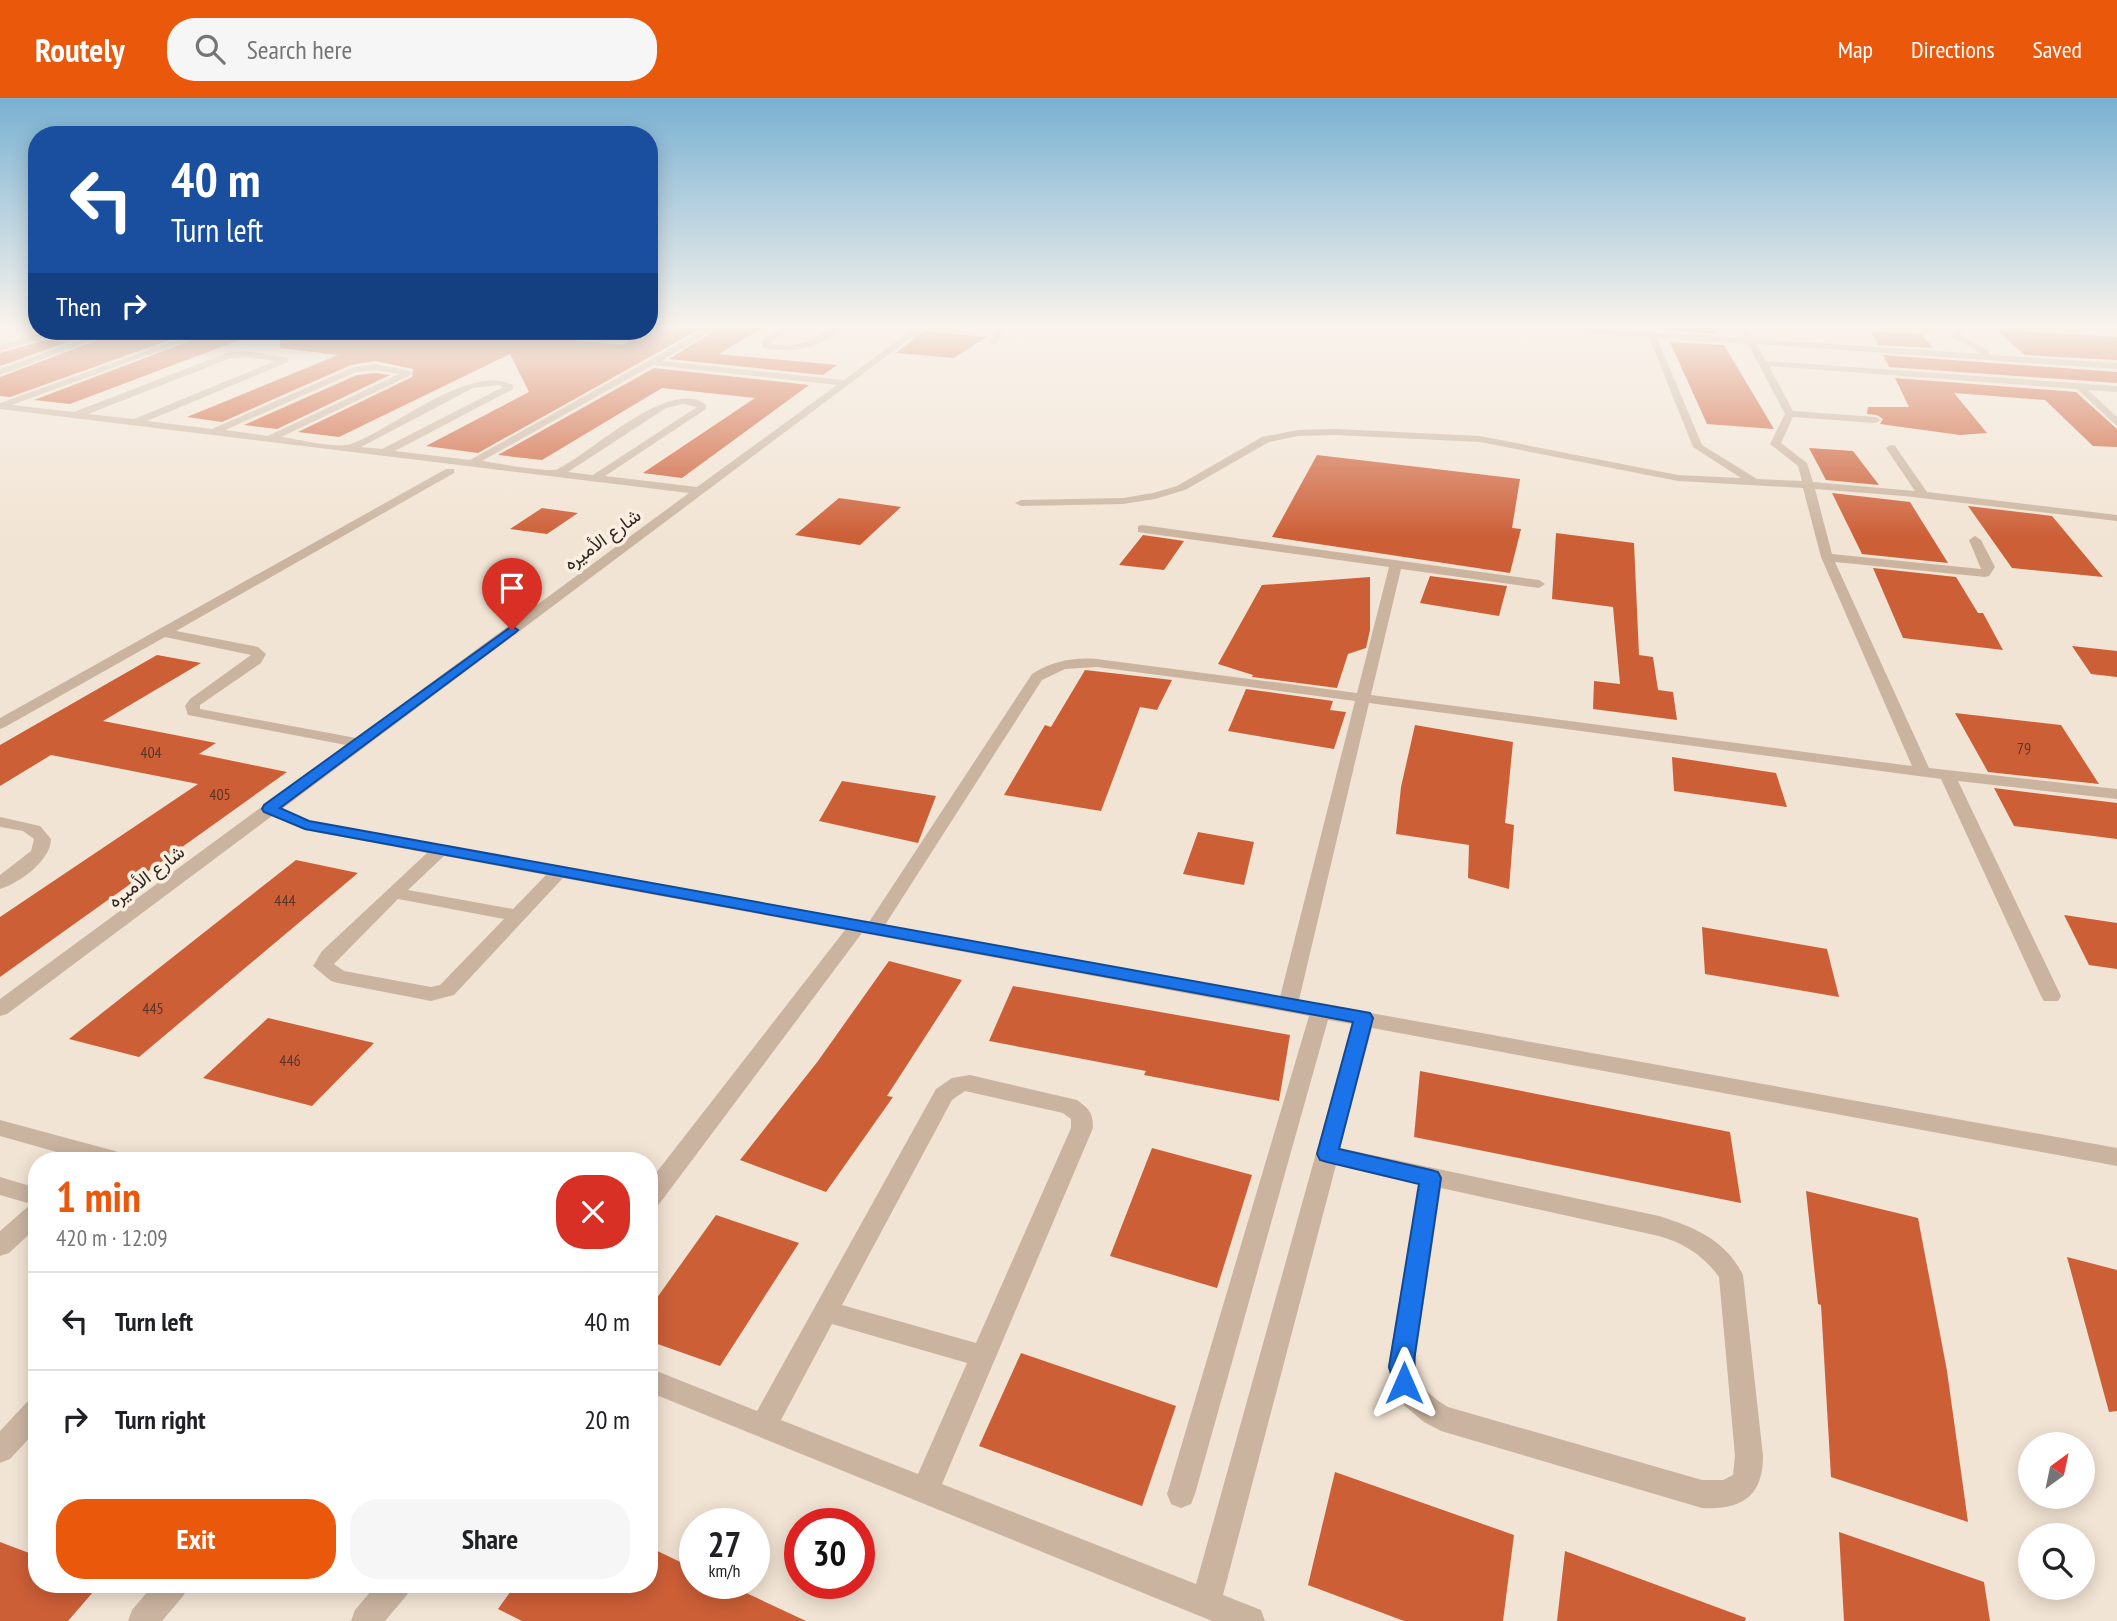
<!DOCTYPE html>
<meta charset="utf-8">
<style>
body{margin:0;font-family:"PT Sans Narrow",Vazirmatn,sans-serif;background:#f6f6f6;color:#202124;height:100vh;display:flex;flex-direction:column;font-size:26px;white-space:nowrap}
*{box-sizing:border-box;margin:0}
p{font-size:23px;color:#757577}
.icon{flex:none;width:38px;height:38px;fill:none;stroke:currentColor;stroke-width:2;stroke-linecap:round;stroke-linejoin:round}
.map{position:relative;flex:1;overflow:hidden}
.side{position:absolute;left:28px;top:1054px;width:630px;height:441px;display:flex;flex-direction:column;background:#fff;border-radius:28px;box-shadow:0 4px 18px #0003}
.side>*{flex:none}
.guide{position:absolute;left:28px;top:28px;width:630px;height:214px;border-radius:28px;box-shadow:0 4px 18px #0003;background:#1a4fa0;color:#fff;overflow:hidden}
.needle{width:46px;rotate:33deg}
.buttons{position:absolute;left:2018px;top:1334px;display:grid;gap:14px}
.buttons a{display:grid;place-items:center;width:77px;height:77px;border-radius:50%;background:#fff;box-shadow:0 4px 18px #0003;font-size:35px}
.speed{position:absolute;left:679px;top:1410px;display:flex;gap:14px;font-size:35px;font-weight:700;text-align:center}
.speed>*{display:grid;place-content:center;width:91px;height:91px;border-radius:50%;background:#fff;box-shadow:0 4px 18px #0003;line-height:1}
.speed small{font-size:18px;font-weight:400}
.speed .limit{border:10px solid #d22;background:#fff;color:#111}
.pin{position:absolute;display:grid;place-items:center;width:60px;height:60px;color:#fff;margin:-72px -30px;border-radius:50% 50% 50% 0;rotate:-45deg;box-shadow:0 0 7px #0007}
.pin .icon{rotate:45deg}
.me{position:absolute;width:77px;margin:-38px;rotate:0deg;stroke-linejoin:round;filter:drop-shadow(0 0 5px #0008)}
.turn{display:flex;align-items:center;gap:24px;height:147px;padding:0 28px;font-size:32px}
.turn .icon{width:91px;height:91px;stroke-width:2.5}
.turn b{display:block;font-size:49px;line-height:60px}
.then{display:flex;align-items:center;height:66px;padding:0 28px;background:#0003;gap:14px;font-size:26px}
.round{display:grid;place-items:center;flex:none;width:74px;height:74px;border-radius:28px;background:#f6f6f6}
.overview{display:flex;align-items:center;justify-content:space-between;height:119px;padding:0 28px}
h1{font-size:42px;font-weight:600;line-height:52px;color:#ea580c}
.button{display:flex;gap:14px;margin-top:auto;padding:14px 28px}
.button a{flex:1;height:80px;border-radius:28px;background:#ea580c;color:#fff;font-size:28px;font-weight:600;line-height:80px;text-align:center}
.button a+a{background:#f6f6f6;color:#202124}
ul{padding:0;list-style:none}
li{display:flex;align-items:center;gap:21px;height:98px;padding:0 28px;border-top:2px solid #e0e0e0}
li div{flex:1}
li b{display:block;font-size:26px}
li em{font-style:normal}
header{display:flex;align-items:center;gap:42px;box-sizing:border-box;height:98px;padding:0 35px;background:#ea580c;color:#fff}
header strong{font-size:33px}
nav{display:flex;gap:38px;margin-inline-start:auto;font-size:24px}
.search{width:490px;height:63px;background:#f6f6f6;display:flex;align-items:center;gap:18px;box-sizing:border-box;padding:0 24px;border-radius:28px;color:#757577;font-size:26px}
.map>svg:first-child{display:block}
</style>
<header>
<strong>Routely</strong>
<div class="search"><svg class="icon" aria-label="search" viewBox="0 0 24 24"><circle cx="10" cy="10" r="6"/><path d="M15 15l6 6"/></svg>Search here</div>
<nav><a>Map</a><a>Directions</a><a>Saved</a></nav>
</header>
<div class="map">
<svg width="2117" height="1523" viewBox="0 0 2117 1523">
<rect width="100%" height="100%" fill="#f2e4d4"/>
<path fill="#cd5f37" d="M660,227H707L478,355L426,348L529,294L510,256L339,339L298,334L412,279L413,271L375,263L351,267L222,324L187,319L338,257L280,250L281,233H482L622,247Z
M724,227H767L719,256L837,267L823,277L669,261Z
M1662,227L1714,228L1718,236L1665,232Z
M1996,232L2117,239V262L2025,257Z
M62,233H195L10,299L0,298V279L98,242L96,238Z
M216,233H258V235L70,306L34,302Z
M924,233L986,239L954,260L896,255Z
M1871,233L1921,236L1933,250L1878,247Z
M47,242L68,244L0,268V255Z
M1670,244L1724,247L1774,331L1707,326Z
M1883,257L2117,274V285L1889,269Z
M654,270L809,287L682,380L643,375L755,300L662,290L542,362L498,357Z
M375,275L390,277L277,331L244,327L357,277Z
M1895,280L2076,294L2117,331V349L2093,348L2045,302L1954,295L1987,335L1960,337L1880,326L1883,321L1877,317L1867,316L1868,309H1909Z
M1809,350L1853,353L1879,387L1826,382Z
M1317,357L1520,381L1512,430L1521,431L1510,475L1272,439Z
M1832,395L1910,404L1948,465L1862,456Z
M839,400L901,409L860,447L795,437Z
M1968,408L2052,418L2103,479L2012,470Z
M542,410L578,415L547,436L510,431Z
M1556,435L1634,445L1639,557L1653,559L1658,592L1673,594L1677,622L1593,611L1594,583L1620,586L1613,509L1552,501Z
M1143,437L1184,443L1164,472L1119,467Z
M1873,470L1956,479L1978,515H1983L2003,552L1903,540Z
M1430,478L1507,488L1499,518L1420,505Z
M1370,479V532L1366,550L1348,556L1337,590L1252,579L1253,577L1218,566L1262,487Z
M2072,548L2117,553V579L2091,576Z
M157,557L201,565L103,623L216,645L199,656L287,674L0,879V819L198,686L51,657L0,688V647Z
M1085,572L1172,582L1157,612L1140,609L1101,713L1004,697L1045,627L1051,629Z
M1246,591L1333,603L1330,612L1346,614L1334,651L1228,633Z
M1955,615L2061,627L2099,686L1988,674Z
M1415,627L1513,644L1505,725L1514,727L1509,791L1468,780L1469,747L1396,736L1401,689Z
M1672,659L1776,675L1787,709L1674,693Z
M842,683L936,698L918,745L819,723Z
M1994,690L2117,705V741L2014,728Z
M1198,734L1254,744L1244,787L1183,776Z
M296,762L358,775L139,959L69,941Z
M2064,817L2117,825V871L2089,867Z
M1702,829L1827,851L1839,899L1705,876Z
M889,863L962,882L887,998L893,999L826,1094L740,1062L818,963Z
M1013,888L1290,937L1279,1003L1144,977L1146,973L989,943Z
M268,920L374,945L312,1008L203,980Z
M1420,973L1730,1034L1741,1105L1414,1039Z
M1152,1050L1252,1077L1217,1190L1110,1158Z
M1806,1093L1918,1120L1947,1273L1968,1424L1831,1379L1821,1207L1818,1206Z
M716,1117L799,1145L720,1268L649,1243V1211Z
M2067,1159L2117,1172V1313L2109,1314Z
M1021,1255L1176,1308L1142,1408L979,1348Z
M1335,1374L1514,1437L1503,1523H1404L1308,1487Z
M1839,1434L1984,1484L1990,1523H1844Z
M0,1444L37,1458V1486H100L68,1523H0Z
M649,1449L695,1471V1486H727L806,1523H522L498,1511L516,1486H649Z
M1565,1453L1746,1520L1745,1523H1557Z"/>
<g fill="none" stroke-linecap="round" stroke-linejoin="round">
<path fill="#cab4a0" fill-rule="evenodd" d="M712,227H722L661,263L844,282L919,227H928L282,711L309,723L869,824L1032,576C1052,563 1074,559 1097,561L1357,595L1389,469L1138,434V428L1142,427L1539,482L1545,486L1539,490L1401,471L1371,597L1912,668L1821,459L1803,390L1678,383L1480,344L1336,337L1298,338L1269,344L1185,392L1155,401L1123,406L1021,408L1015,405L1021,402L1123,400L1153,395L1177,388L1262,339L1298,332L1336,331L1480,338L1678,377L1741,380L1693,349L1649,239L1505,230L1501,227H1541L1745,240L1738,227H1746L1754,241L1982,256L1951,238L1961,227H1970L1960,237L1989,253V257L2117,265V271L1757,246L1766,263L2117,288V294L2088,292L2117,319V328L2077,291L1769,268L1793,313L1876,319L1881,322L1876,325L1793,319L1781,345L1807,365L1813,384L1915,393L1886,350L1891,347L1895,348L1927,394L2117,417V423L1904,398L1815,391L1832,456L1981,471L1969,442L1975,438L1981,442L1995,469L1989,478L1985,479L1835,464L1929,670L2117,691V701L1958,683L2061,898L2058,903H2044L2041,898L1941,681L1369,605L1299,902L2117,1050V1068L1372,930L1340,1050L1659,1118C1694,1129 1726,1142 1743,1177L1763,1358C1763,1399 1741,1412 1702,1410L1441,1333L1424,1324L1405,1308L1393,1286L1388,1269L1419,1085L1336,1067L1223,1497L1261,1512L1265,1523H1212L649,1294V1270L757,1313L936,991L952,980L970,977L1077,1002C1089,1011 1093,1014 1093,1030L942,1386L1196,1486L1352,926L1328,922L1195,1396L1191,1406L1181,1410L1171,1406L1167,1396L1309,918L862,835L657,1109L649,1111V1084L845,832L563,780L454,897L431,903L338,885L331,883L313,868L322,853L427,755L305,732L272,718L7,916L0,918V901L346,647L188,617L185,608L190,601L251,557L165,539L5,629L0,631V620L446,371H454V375L176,533L258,549L266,556L261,565L200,607V611L356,640L689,395L0,311V305L202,233H213L12,307L74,314L227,255L246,253L288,260V264L147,323L212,331L351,270L375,266L411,273V277L281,339C297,341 337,351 351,346C394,331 469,265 513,287V291L395,353L470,362ZM1657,240L1748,246L1785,316L1770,346L1798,368L1802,383L1757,381L1702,347ZM246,259L275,263L134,321L88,316L231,260ZM653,267L837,287L697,389L605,378L706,311V307C671,278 591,355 558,371C549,375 496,365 482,363ZM375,272L399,276L268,338L225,332L356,274ZM499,287L503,289L382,351L361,349L473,290ZM683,306L697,309L593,377L568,374L666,310ZM1097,569L1355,603L1280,899L885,827L1042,582L1065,571ZM444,758L546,777L513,811L408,792ZM398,801L504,821L440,887L431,889L344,873L334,866ZM965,993L1063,1015L1071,1021V1030L976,1245L842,1207L952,1002ZM1441,1090L1659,1138C1684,1145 1704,1158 1719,1179L1735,1358L1733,1377L1723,1382H1702L1448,1309C1431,1299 1419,1288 1414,1269ZM832,1226L967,1265L918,1376L781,1322Z
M786,227H796L769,245C812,256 818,227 846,227C821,250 794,257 762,249V242Z
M997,227H1005L998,244L994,247L990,244Z
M47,233L96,241L0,277V271L80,242L47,239L0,253V247Z
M0,719L40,728L51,741C51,762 20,785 0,791V777L31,753L34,741L23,733L0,729Z
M0,1022L115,1053L123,1056L126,1062H85L0,1038Z
M0,1079L37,1090V1129L9,1155L0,1158V1133L31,1106L0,1097Z
M37,1301V1332L10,1361L0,1365V1333L27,1304Z
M154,1486H188L184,1497L162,1523H128L132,1512Z
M377,1486H411L407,1497L385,1523H351L355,1512Z"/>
</g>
<linearGradient id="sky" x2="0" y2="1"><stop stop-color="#79b1d2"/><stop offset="0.52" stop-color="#f9f3ec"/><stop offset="1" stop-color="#f9f3ec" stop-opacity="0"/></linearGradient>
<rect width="2117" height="440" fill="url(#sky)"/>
<path fill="#1a73e8" stroke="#114b97" stroke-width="2" d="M512,528L518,532L516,534L280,710L309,723L1370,915L1373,920L1339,1051L1431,1072L1438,1074L1441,1080L1415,1256C1413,1268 1418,1281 1413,1292L1404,1296L1396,1292L1389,1269L1419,1086L1327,1064L1320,1062L1317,1056L1353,924L305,731L264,714L262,711L264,707Z"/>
<g text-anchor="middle" stroke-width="7" stroke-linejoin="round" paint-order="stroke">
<g font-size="16" fill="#5a3629">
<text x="2024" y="656">79</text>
<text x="151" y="660">404</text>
<text x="220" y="702">405</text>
<text x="285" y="808">444</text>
<text x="153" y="916">445</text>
<text x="290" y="968">446</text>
</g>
<g font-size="19" fill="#332924" stroke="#faefe0">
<text transform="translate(602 441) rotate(-36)" y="7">شارع الأميره</text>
<text transform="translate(146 778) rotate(-37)" y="7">شارع الأميره</text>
</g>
</g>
</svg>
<div class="buttons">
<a><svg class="needle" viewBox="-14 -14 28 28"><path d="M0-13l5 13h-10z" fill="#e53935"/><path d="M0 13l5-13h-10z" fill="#757577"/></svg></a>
<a><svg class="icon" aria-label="search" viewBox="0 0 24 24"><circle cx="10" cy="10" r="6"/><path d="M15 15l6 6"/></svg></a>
</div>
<div class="speed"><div>27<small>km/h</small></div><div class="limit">30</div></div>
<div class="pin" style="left:512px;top:532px;background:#d93025"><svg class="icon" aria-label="arrive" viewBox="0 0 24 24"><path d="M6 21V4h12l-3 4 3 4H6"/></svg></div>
<svg class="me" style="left:1404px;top:1285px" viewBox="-20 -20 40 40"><path d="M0-17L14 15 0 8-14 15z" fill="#1a73e8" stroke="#fff" stroke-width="4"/></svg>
<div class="guide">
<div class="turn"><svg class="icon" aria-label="left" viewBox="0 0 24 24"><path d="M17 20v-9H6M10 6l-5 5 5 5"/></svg><div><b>40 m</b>Turn left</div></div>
<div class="then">Then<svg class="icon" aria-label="right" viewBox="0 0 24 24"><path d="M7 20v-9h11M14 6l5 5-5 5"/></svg></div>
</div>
<section class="side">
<div class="overview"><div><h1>1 min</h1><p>420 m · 12:09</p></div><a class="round" style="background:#d93025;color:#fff"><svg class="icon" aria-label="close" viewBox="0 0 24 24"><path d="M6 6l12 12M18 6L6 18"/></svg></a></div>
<ul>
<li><svg class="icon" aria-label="left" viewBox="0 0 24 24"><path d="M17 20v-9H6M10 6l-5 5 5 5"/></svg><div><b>Turn left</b></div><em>40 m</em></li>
<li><svg class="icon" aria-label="right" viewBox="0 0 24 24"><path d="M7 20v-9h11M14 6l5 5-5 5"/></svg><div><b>Turn right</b></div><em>20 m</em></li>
</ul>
<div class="button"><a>Exit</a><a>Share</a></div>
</section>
</div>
